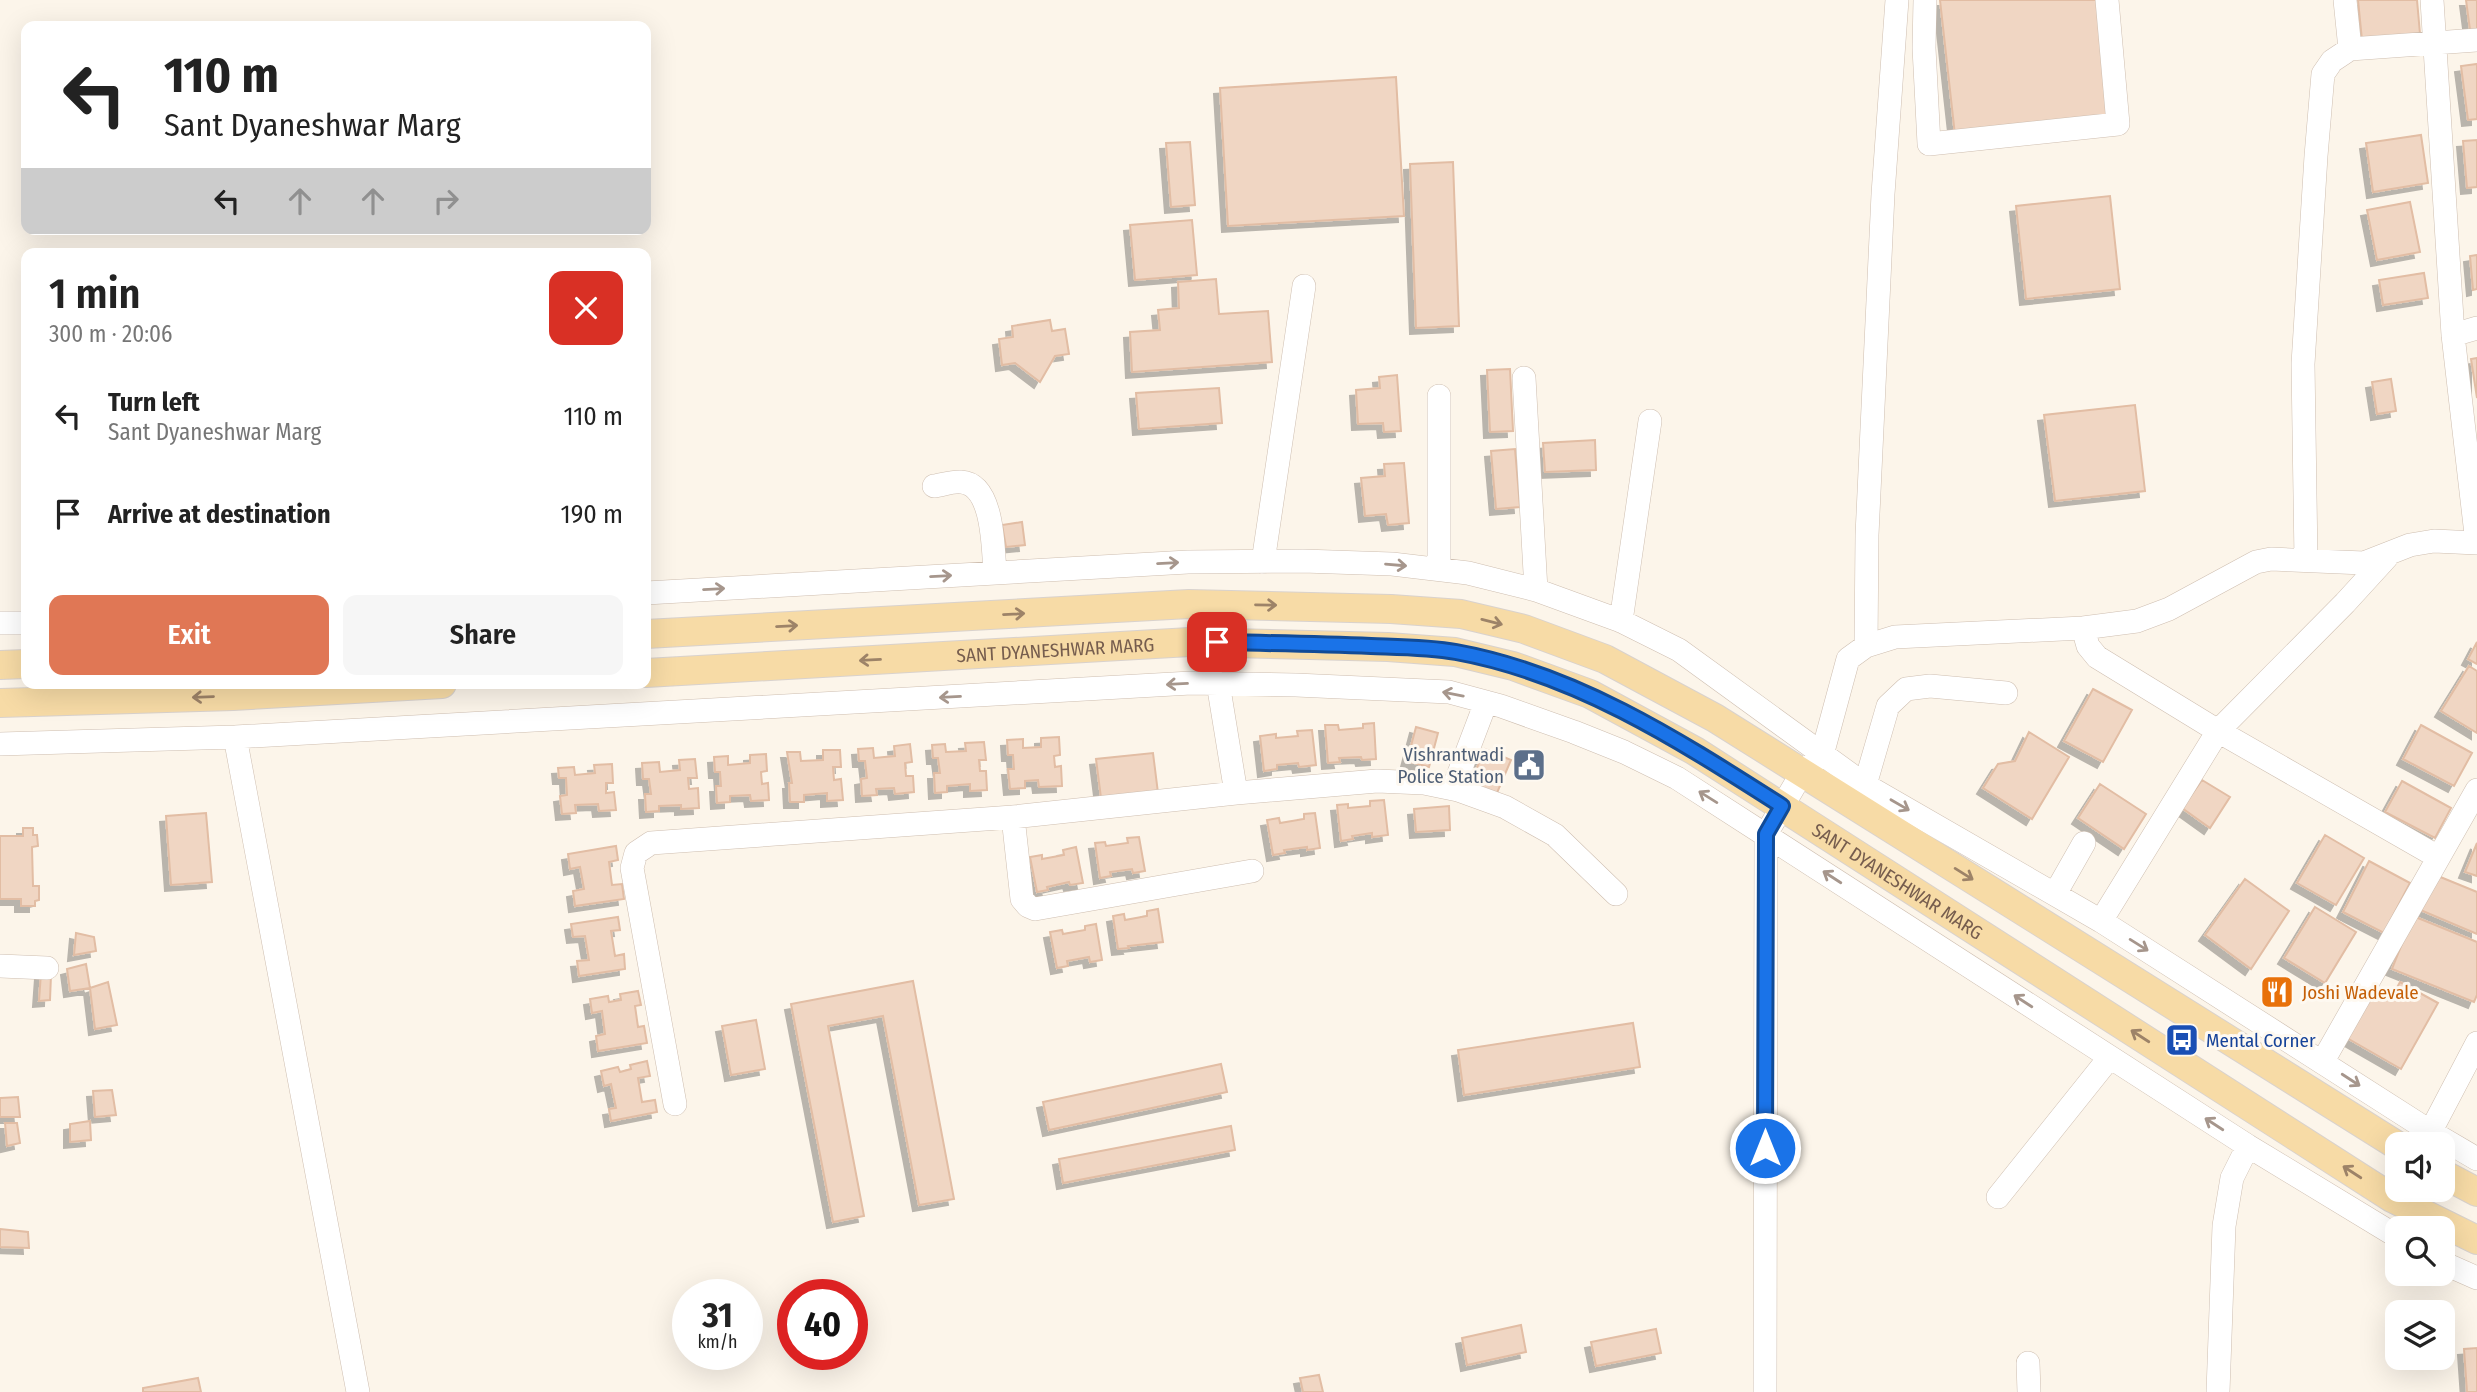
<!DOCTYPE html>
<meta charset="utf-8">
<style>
body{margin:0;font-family:"Fira Sans Condensed",sans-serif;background:#f6f6f6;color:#222;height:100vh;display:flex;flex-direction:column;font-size:26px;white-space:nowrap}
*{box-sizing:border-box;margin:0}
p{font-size:23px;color:#767676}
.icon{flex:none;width:38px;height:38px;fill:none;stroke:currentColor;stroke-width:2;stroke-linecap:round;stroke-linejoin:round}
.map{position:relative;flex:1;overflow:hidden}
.sheet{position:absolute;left:21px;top:248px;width:630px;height:441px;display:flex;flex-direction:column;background:#fff;border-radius:14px;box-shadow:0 7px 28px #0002}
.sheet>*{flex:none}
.hud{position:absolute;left:21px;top:21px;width:630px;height:214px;border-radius:14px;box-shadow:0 7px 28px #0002;background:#fff;color:#222;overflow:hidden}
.fabs{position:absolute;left:2385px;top:1132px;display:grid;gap:14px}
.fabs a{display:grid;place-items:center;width:70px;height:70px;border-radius:14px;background:#fff;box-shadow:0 7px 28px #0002;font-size:35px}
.speed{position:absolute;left:672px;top:1279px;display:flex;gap:14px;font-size:35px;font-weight:700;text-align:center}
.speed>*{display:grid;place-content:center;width:91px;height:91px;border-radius:50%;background:#fff;box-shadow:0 7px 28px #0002;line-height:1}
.speed small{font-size:18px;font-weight:400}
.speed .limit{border:10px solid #d22;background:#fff;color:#111}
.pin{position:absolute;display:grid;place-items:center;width:60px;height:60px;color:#fff;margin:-30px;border-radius:14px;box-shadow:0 4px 10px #0006}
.me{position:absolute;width:77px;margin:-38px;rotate:0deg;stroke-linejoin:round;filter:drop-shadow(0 0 5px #0008)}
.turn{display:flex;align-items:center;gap:24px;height:147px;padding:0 28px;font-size:32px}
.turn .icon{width:91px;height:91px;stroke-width:2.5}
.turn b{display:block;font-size:49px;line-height:60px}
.lanes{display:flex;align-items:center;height:66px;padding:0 28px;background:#0003;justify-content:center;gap:35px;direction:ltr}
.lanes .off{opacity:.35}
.round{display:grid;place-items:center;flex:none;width:74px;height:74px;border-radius:14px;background:#f6f6f6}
.head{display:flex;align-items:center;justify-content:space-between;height:119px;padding:0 28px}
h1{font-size:42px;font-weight:600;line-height:52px}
.button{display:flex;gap:14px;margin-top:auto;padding:14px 28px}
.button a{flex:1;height:80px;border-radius:14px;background:#e07755;color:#fff;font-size:28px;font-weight:600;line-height:80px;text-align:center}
.button a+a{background:#f6f6f6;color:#222}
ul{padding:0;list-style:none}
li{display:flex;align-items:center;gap:21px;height:98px;padding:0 28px}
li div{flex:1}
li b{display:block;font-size:26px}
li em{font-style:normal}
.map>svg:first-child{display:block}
</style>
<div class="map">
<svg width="2477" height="1392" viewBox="0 0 2477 1392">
<defs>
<filter id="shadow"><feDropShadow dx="-6" dy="6" stdDeviation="0" flood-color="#0004"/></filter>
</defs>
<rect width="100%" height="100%" fill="#fcf5ea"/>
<path fill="#f0d6c3" stroke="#e2bda4" stroke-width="2" filter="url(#shadow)" d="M1940,0H2100L2113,118L1955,135Z
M2358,0H2417L2420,34L2362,40Z
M2466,0H2477V29L2470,30Z
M2477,64V119L2468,120L2461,66Z
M1396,77L1404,216L1228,226L1220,88Z
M2421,135L2428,183L2373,192L2366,143Z
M2477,140V187L2467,188L2463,141Z
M1190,142L1195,205L1171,207L1166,143Z
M1453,162L1459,326L1416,328L1410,164Z
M2110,196L2120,289L2026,299L2016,206Z
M2410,202L2420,252L2377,260L2367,210Z
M1192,220L1197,275L1135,280L1130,225Z
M2477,255V289L2473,290L2470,256Z
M2424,273L2428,298L2383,305L2379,280Z
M1216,279L1219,314L1268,311L1272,362L1132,372L1130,332L1160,330L1158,310L1179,308L1178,282Z
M1050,320L1052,331L1065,329L1069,354L1055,356L1040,382L1015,363L1002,365L999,339L1013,337L1012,326Z
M2477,358V398L2471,359Z
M1510,369L1513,431L1490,432L1487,370Z
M1397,375L1401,431L1384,432L1383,423L1358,424L1356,390L1380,388L1379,377Z
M2391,379L2396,411L2377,414L2372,382Z
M1219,388L1222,423L1139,429L1136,393Z
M2135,405L2145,491L2055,501L2044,415Z
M1595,440L1596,470L1545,472L1543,443Z
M1515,449L1520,507L1496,509L1491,451Z
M1404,463L1409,523L1388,525L1386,514L1365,516L1361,478L1385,476L1384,464Z
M1022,522L1025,545L1006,547L1002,525Z
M2477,642V664L2468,659Z
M2469,666L2477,671V733L2441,711Z
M2093,689L2132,710L2103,762L2064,741Z
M1374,723L1376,759L1362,760L1361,757L1339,758L1340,762L1328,763L1325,725H1338L1339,730L1363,728V724Z
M2421,725L2472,753L2454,786L2403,759Z
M1416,727L1438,733L1429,767L1407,761Z
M1312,730L1316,765L1299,767L1298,763L1277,765V769L1264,771L1260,736L1276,734V738L1298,736L1297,731Z
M2029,732L2069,757L2032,819L1983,788L1998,764L2015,761Z
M1059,737L1060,755L1054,756L1055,767L1061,766L1062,786L1039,787L1038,780L1025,781V788L1010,789L1008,769H1014L1013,755H1008L1007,740L1023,739V748L1041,747V738Z
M984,742L986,760H979L980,771H986L987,790L970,791V784L947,786V792L935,793L934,773H940L938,758H933L932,745L945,744L946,752L966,751L965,743Z
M910,744L912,762L905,763L906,776H913L914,792L895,794L894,788L876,789L877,795L862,796L861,779L867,778L865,761H859L858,749L873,748L874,758L895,756L894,746Z
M1485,749L1511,760L1494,800L1468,788Z
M823,750H840L841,767H833L834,780L841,779L843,800L827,801V793L804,795V802H790L789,783H792L787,752H800L801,761L823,760Z
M1153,753L1158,793L1101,798L1096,759Z
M766,754L767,771L761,772L762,784L768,783L769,800L751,801L750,795L730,796V802L717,803L716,786H721L720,772H715L714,757L728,756V765L750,763V755Z
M695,759L697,778H688L689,789L698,788L699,808L681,809V805L659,806V811L646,812L645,794H651L649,779H643L642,763L659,762L660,772L680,770L679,760Z
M612,764L613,783H606V793L614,792L616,810L599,811L598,804L575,805L576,813L562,814L560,796L567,795L566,778H559L558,768L574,767L575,775L595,773L594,765Z
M2202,780L2230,797L2210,828L2182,808Z
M2402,781L2451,808L2435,838L2385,812Z
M2100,784L2146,814L2124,849L2078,818Z
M1384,800L1388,835L1372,837V833L1352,836L1353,839L1341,841L1337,805L1348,804V808L1370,806V801Z
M1449,806L1450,830L1416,832L1414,809Z
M206,813L212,882L171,885L166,816Z
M1315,813L1320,848L1307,850V847L1284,850L1285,853L1273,855L1267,820L1279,818L1280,823L1304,819V814Z
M23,828H33V835H37L38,846L32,847L33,886H39V900L35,901V906H21V899H0V836H23Z
M2325,835L2364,858L2336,905L2297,883Z
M1139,837L1145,871L1133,873L1132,869L1110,872L1111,876L1100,878L1095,843L1105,842L1106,846L1128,843L1127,838Z
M2477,843V876L2465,872Z
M616,846L618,860L609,862L612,885L622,884L624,899L575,906L573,891L584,889L580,867L570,869L568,854Z
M1076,847L1083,883L1070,885L1069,882L1047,887L1048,890L1037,892L1030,857L1042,855V859L1064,855L1063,850Z
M2369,861L2410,883L2384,933L2343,912Z
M2433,874L2477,892V934L2418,909Z
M2245,879L2289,911L2251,969L2205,935Z
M2315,907L2356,932L2325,983L2284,958Z
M1158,909L1163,942L1128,946L1129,948L1118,949L1113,916L1124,914L1125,920L1147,916V911Z
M2413,916L2477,942V995L2474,1002L2392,969Z
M618,917L620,930L611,931L615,956L624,954L625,969L579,976L577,961L589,960L585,936L573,937L571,924Z
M1096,924L1102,960L1090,962L1089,957L1067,961L1068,966L1057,968L1050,932L1062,930L1063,934L1085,930V926Z
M76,933L94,937L96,951L74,955Z
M86,964L90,988L70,991L67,969Z
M41,973L51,975L50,1000L39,1001Z
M913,981L954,1199L919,1205L883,1016L828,1026L864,1216L833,1222L791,1004Z
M108,982L117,1025L95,1029L90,988Z
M2400,982L2438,1003L2401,1069L2347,1038L2374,990L2390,1000Z
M638,991L641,1005L635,1006L638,1027L644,1026L647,1043L598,1051L596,1036L605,1034L602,1011L592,1013L590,999L608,996L609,1002L621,1000L620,994Z
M756,1020L765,1069L731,1075L722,1026Z
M1633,1023L1640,1067L1464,1095L1458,1050Z
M647,1061L650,1076L638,1078L642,1102L655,1100L657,1112L611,1121L609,1109L616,1108L611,1084L604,1086L601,1071L618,1067L620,1072L631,1069L630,1065Z
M1221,1064L1227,1092L1049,1130L1043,1102Z
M112,1090L116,1115L95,1117L93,1091Z
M18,1097L20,1117H0V1098Z
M90,1121L91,1140L70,1142V1124Z
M5,1123H17L20,1143L7,1146Z
M1231,1126L1235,1150L1063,1183L1059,1159Z
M0,1229L28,1232L29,1248L0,1247Z
M1521,1325L1526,1352L1467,1365L1462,1338Z
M1656,1329L1661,1353L1596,1366L1591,1342Z
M2477,1348V1392H2467L2464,1349Z
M1319,1375L1323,1392H1303L1300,1378Z
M198,1378L201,1392H143V1388Z"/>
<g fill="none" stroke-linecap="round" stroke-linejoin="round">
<defs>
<path id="minor" d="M1925,0L1924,48L1929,144L2118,124L2107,0
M2432,0L2453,335L2477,543
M2350,49L2477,40
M2453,335L2477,328
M1524,378L1536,590
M1439,396V569
M934,486C942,485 953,481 961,482C994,484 993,549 995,573
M2306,560L2303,364L2316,156L2323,74L2332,61L2350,49L2345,0
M1263,562L1304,286
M646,593L1188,562L1303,561L1392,564L1468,573L1536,590L1621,621L1679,650L1865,785L2101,921L2431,1132L2477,1159
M1621,621L1650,421
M0,623H26
M2083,628L2088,646L2097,657L2218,731L2438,857
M1866,646L1867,535L1883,194L1897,0
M1218,683L1236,793
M235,737L358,1392
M0,744L235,737L1191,683L1296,685L1449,692L1501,706L1574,732L1624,752L1677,778L2248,1146L2398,1237
M1822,755L1848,659L1866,646L1895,637L2083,628L2137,621L2169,609L2256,562L2271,559L2364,563L2410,545L2434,541L2477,543
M1865,785L1888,706L1906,689L1930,686L2006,693
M1453,789L1486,702
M1013,817L1022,899L1028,906L1035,909L1252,871
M2055,894L2084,843
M2101,921L2218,731L2345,603L2387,557
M0,966L47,968
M2323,1061L2477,790
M675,1104L632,868L636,853L651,843L1013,817L1236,793L1377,781L1424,783L1458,790L1505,807L1555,835L1616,894
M2424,1144L2477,1043
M1998,1197L2110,1057
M2443,1263L2477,1278
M2028,1363L2029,1392
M1765,1392L1766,834L1802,773L1814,762
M2218,1392L2224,1226L2232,1178L2248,1146"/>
<g id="major">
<path d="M646,634L1189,604L1391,609L1461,614L1524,629L1605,659L1715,718L2398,1146"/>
<path d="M0,665L26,664"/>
<path id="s1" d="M646,673L1190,642L1388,647L1455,652L1513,666L1590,694L1695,751L2392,1198L2477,1240"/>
<path d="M0,703L233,696L442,684"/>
<path d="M2443,1174L2477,1192"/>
</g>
</defs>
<use href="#minor" stroke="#cebeb0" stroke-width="24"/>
<use href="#major" stroke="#d9d2cd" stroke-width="30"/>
<use href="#minor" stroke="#fff" stroke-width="23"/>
<use href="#major" stroke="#f7dba6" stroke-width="28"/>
</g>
<defs><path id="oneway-shaft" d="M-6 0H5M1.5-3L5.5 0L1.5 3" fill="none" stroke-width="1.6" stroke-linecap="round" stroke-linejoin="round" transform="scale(1.75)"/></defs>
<g stroke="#a6968c">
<use href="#oneway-shaft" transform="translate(1168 563) rotate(-3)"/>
<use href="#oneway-shaft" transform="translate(1396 565) rotate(5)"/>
<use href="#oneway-shaft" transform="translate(941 576) rotate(-3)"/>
<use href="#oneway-shaft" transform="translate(714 589) rotate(-3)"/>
<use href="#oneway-shaft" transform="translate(1177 684) rotate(177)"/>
<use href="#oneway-shaft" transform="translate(1453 694) rotate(-169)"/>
<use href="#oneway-shaft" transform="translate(950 697) rotate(177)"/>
<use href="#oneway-shaft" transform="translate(1708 797) rotate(-148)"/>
<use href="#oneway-shaft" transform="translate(1900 805) rotate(30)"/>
<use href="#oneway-shaft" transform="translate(1832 877) rotate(-147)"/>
<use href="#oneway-shaft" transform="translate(2139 945) rotate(32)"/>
<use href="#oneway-shaft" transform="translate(2023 1001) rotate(-147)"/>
<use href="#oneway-shaft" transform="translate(2351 1080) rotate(33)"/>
<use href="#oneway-shaft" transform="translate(2214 1124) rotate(-147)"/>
</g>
<g stroke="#9d8368">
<use href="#oneway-shaft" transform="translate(1266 605) rotate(1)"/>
<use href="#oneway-shaft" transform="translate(1014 614) rotate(-3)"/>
<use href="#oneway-shaft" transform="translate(1492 622) rotate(14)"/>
<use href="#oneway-shaft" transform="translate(787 626) rotate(-3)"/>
<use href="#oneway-shaft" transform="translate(870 660) rotate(177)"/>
<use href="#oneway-shaft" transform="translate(203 697) rotate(178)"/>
<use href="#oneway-shaft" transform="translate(1964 874) rotate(32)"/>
<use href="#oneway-shaft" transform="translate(2140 1036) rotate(-147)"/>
<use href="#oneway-shaft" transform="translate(2352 1172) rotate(-147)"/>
</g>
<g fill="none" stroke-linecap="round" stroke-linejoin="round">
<defs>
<path id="route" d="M1217,642C1268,643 1320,644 1371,646C1399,647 1429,647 1456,652C1577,674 1680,741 1782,806L1766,834L1765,1148"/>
</defs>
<use href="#route" stroke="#114b97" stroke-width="18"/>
<use href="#route" stroke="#1a73e8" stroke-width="12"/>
</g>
<defs>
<symbol id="civic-square" viewBox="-11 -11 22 22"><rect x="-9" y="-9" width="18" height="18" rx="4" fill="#5c6f8a" stroke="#fef9f1"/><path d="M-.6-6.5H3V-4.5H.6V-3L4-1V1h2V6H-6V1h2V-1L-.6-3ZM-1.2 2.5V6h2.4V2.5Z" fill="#fff"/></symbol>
<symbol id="restaurant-square" viewBox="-11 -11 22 22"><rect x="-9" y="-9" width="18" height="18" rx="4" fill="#e8710a" stroke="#fef9f1"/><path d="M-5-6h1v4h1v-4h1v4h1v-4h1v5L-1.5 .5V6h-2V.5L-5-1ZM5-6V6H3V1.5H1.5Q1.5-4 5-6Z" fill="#fff"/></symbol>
<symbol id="bus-square" viewBox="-11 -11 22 22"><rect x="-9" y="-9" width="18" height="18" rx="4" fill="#1a4fb4" stroke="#fef9f1"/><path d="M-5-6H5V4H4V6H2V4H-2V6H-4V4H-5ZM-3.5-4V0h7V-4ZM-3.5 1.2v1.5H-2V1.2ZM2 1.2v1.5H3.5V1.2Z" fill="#fff"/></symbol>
</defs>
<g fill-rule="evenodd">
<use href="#civic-square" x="1510" y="746" width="38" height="38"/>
<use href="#restaurant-square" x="2258" y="973" width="38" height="38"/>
<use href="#bus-square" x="2163" y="1021" width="38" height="38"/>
</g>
<g text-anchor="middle" stroke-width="6" stroke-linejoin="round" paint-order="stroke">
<g font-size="19" fill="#765d4e" stroke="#fef9f1">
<text dy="7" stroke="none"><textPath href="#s1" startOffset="410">SANT DYANESHWAR MARG</textPath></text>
<text dy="7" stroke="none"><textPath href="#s1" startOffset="1312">SANT DYANESHWAR MARG</textPath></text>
</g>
<g font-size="19" fill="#4e5e75" stroke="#fef9f1" text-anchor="end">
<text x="1504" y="761">Vishrantwadi<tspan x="1504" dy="22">Police Station</tspan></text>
</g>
<g font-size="19" fill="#c56008" stroke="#fef9f1" text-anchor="start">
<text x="2302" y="999">Joshi Wadevale</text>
</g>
<g font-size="19" fill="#164399" stroke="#fef9f1" text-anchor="start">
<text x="2206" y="1047">Mental Corner</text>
</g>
</g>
</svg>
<div class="fabs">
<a><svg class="icon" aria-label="sound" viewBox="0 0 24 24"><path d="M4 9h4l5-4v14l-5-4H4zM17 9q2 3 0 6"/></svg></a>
<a><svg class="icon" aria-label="search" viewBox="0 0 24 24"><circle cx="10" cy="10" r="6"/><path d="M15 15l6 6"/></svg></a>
<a><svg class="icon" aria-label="layers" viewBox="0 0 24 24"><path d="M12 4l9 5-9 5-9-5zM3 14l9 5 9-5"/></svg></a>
</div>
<div class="speed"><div>31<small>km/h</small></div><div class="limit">40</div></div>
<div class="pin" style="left:1217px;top:642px;background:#d93025"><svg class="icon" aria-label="arrive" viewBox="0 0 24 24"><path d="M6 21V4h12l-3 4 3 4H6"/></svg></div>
<svg class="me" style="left:1765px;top:1148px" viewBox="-20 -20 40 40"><circle r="17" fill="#1a73e8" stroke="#fff" stroke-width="3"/><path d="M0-11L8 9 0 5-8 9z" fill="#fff"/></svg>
<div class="hud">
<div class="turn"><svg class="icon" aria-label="left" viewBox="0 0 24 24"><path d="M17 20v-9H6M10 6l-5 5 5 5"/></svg><div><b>110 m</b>Sant Dyaneshwar Marg</div></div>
<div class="lanes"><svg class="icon" aria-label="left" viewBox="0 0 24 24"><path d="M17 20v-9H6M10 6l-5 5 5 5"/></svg><svg class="icon off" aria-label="ahead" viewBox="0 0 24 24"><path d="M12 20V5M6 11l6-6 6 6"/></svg><svg class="icon off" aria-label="ahead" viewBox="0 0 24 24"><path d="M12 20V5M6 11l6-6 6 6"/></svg><svg class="icon off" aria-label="right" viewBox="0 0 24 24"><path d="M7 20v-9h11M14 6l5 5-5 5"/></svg></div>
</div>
<section class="sheet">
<div class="head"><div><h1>1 min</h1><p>300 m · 20:06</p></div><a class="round" style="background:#d93025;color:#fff"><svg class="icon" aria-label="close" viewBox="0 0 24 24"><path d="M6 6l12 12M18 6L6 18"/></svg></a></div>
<ul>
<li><svg class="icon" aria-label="left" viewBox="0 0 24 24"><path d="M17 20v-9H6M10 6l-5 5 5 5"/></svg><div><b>Turn left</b><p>Sant Dyaneshwar Marg</p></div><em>110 m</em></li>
<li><svg class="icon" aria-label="arrive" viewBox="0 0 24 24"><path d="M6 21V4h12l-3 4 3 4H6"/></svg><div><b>Arrive at destination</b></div><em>190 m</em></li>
</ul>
<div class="button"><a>Exit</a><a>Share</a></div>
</section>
</div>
